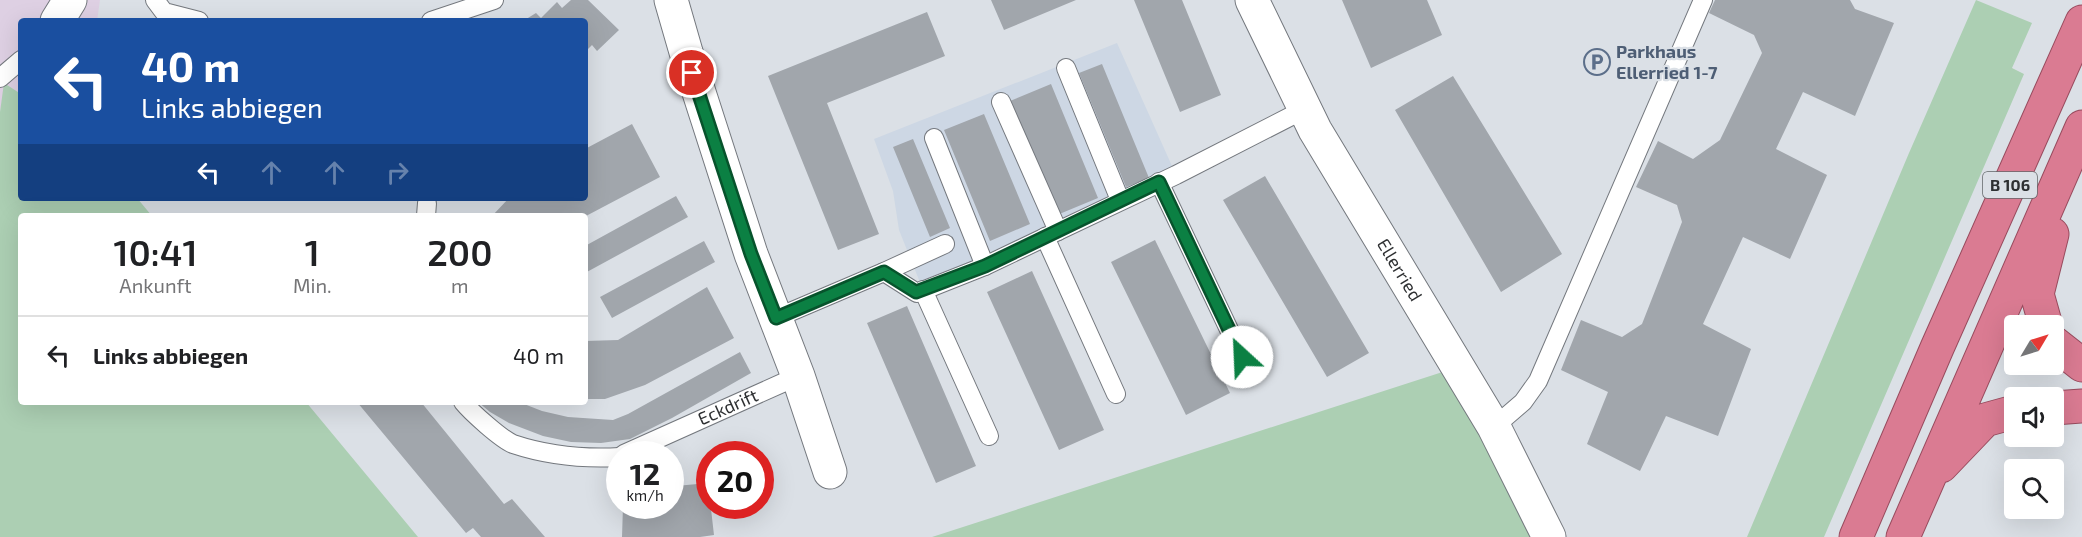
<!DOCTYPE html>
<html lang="de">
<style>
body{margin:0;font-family:"Exo 2",sans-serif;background:#f6f6f6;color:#202124;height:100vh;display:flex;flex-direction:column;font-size:22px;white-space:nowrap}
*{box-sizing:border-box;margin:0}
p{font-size:20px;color:#757577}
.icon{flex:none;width:33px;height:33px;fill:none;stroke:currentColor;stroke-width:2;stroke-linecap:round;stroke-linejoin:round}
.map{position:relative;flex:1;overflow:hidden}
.side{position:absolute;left:18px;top:213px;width:570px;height:192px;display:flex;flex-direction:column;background:#fff;border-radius:6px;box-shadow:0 6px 24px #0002}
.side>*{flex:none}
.guide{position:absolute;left:18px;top:18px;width:570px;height:183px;border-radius:6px;box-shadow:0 6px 24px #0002;background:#1a4fa0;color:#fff;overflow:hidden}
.needle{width:39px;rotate:52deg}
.controls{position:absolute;left:2004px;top:315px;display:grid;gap:12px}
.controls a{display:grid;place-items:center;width:60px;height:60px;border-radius:6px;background:#fff;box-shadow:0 6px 24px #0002;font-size:30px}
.speed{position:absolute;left:606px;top:441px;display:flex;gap:12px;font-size:30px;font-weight:700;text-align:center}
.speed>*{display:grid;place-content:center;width:78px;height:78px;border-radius:50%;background:#fff;box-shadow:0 6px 24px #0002;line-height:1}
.speed small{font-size:15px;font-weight:400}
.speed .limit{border:9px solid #d22;background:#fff;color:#111}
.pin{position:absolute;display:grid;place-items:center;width:51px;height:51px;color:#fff;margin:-26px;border:3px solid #fff;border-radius:50%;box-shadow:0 2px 6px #0007}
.me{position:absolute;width:66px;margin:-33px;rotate:335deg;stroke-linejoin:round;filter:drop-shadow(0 0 4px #0008)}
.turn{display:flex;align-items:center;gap:21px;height:126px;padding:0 24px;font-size:27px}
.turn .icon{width:78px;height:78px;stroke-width:2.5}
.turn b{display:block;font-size:42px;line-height:51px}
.lanes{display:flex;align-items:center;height:57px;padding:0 24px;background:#0003;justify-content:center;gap:30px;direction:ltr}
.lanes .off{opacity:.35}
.eta{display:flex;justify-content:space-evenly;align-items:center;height:102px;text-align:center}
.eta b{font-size:36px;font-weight:600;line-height:42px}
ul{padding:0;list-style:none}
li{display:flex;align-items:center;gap:18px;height:78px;padding:0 24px;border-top:2px solid #e0e0e0}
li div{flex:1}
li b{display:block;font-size:22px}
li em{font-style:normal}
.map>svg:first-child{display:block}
</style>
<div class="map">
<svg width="2082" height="537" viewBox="0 0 2082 537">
<rect width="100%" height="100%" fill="#dbe0e6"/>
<path fill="#ded0e3" d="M0,0H100L97,21H21V94L5,84L0,112Z"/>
<path fill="#cdd7e4" d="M1117,43L1176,175L923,290L899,230L893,191L874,139Z"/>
<path fill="#accfb3" d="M1976,0L2032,23L2012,68L2024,74L1824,537H1747L1909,153Z
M4,83L21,94V198H137L152,216H21V402H306L418,537H0V112Z
M1458,367L1549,537H932Z"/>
<path fill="#a1a6ac" d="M571,0H588L619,30L597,51L592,45L585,52V21H523L536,13L541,18L557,2L562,8Z
M991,0H1076L1004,30Z
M1134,0H1182L1221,95L1180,112Z
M1342,0H1427L1442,35L1371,68Z
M1715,0H1850L1855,9L1894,23L1855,116L1803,92L1776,149L1827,175L1790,259L1743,237L1703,324L1751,349L1718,436L1666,416L1640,471L1587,444L1608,392L1561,370L1581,320L1622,337L1642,324L1682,222L1677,205L1636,187L1658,141L1693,159L1720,140L1762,53L1754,35L1709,13Z
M927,12L945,56L827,103L879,234L838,250L768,76Z
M1102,64L1149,178L1126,187L1079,73Z
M1453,76L1562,254L1501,292L1395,110Z
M1051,84L1098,198L1057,215L1010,101Z
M984,114L1030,224L990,241L944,130Z
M632,124L660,177L586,216H492L509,198H585V149Z
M913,139L950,228L930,237L893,147Z
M1265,176L1369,353L1327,377L1223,200Z
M676,196L688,217L585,273V246Z
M1155,240L1230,393L1186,415L1111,262Z
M704,241L715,262L612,318L600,297Z
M1032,271L1104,430L1059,450L987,292Z
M707,287L734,338L645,385L605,399H585V341L618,340Z
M907,306L976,466L936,483L867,323Z
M740,352L751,373L672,418L630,439L601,443L571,442L543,436L509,423L490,412L478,402H519L542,411L568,417L613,420L628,414Z
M357,402H421L504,504L512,499L545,537H481L473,528L466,533Z
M708,483L714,535L700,537H622L623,506H670V497L676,486Z"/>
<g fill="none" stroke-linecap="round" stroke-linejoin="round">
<defs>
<g id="service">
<path d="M155,0L164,12L199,21"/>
<path d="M431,21L494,0"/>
<path d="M1066,68L1120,200"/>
<path d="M0,78L21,60"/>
<path d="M1001,102L1058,231"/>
<path d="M934,138L985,266"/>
<path d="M1159,182L1242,357"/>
<path d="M426,216L427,203"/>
<path d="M1045,237L1116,394"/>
<path d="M884,272L917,293L985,266L1058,231L1176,175L1305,109"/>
<path d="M923,290L989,436"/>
<path d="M776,318L884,272L945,244"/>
<path d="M463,402C471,412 501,439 513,444C546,455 585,459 620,457"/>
<path d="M1494,427L1523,402L1538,381L1703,0"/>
<path id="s1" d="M624,454L798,376"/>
</g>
<g id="minor">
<path d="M671,0L686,52L751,254L798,376L830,472"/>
<path id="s2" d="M1252,0L1315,130L1494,427L1549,537"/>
<path d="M57,21L70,0"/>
</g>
<path id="trunk" d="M2046,326L2037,294L2052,234
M2054,343L2082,365
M2054,408L2082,406
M1941,466L1985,420L2014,412
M1856,537L1937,348L2082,22
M1903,537L2082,127"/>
</defs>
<use href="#service" stroke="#74787e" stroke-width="20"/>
<use href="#minor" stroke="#74787e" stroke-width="35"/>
<use href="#trunk" stroke="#984b5e" stroke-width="35"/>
<use href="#service" stroke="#fff" stroke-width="18"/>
<use href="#minor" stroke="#fff" stroke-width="33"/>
<use href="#trunk" stroke="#da7b92" stroke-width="33"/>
</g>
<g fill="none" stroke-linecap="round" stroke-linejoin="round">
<defs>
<path id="route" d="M692,73L751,254L776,318L884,272L916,292L985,266L1159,182L1242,357"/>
</defs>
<use href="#route" stroke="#07532c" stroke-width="15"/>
<use href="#route" stroke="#0b8043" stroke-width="10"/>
</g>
<defs>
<symbol id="parking-ring" viewBox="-11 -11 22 22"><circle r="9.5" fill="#dbe0e6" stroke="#5c6f8a" stroke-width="1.5"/><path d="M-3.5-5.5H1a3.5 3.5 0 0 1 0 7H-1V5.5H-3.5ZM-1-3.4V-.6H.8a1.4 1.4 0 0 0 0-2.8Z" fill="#5c6f8a"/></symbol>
</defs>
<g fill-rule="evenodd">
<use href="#parking-ring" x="1582" y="47" width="30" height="30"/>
</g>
<g text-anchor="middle" stroke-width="4.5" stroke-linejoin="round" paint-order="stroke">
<rect fill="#dbe0e6" stroke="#626568" stroke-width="1.5" x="1983" y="172" width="54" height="26" rx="4.5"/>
<g font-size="16" font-weight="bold" fill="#2e3032">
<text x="2010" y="191">B 106</text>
</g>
<g font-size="18" font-weight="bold" fill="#4e5e75" stroke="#dbe0e6" text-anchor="start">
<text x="1616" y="58">Parkhaus<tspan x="1616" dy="21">Ellerried 1-7</tspan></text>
</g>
<g font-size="18" fill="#2e3032" stroke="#dbe0e6">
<text dy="6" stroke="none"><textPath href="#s2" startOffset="308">Ellerried</textPath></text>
<text dy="6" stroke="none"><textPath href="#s1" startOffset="114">Eckdrift</textPath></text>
</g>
</g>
</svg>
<div class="controls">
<a><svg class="needle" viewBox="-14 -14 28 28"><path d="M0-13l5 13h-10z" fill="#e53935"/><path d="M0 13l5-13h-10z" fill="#757577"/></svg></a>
<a><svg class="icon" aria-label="sound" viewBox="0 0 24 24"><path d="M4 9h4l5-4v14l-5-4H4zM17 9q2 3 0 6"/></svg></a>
<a><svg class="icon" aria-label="search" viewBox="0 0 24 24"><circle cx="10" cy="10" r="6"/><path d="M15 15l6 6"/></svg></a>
</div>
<div class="speed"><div>12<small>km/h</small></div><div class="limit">20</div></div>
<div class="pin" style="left:692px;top:73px;background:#d93025"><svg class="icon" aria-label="arrive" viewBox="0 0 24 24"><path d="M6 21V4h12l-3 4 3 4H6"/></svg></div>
<svg class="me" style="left:1242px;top:357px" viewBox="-20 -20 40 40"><circle r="19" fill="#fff"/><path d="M0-13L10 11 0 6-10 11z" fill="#0b8043"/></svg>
<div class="guide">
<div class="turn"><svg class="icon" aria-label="left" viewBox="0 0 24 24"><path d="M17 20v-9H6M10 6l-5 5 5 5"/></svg><div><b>40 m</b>Links abbiegen</div></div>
<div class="lanes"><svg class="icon" aria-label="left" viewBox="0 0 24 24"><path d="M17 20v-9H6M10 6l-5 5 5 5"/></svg><svg class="icon off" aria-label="ahead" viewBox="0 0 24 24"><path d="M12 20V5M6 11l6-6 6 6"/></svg><svg class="icon off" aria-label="ahead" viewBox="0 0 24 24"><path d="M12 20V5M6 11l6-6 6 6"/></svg><svg class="icon off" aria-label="right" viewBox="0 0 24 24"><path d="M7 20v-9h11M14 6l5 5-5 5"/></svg></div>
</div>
<section class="side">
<div class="eta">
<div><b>10:41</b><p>Ankunft</p></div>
<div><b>1</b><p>Min.</p></div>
<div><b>200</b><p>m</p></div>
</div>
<ul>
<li><svg class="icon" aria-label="left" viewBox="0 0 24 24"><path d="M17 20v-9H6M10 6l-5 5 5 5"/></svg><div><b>Links abbiegen</b></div><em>40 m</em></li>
</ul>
</section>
</div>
